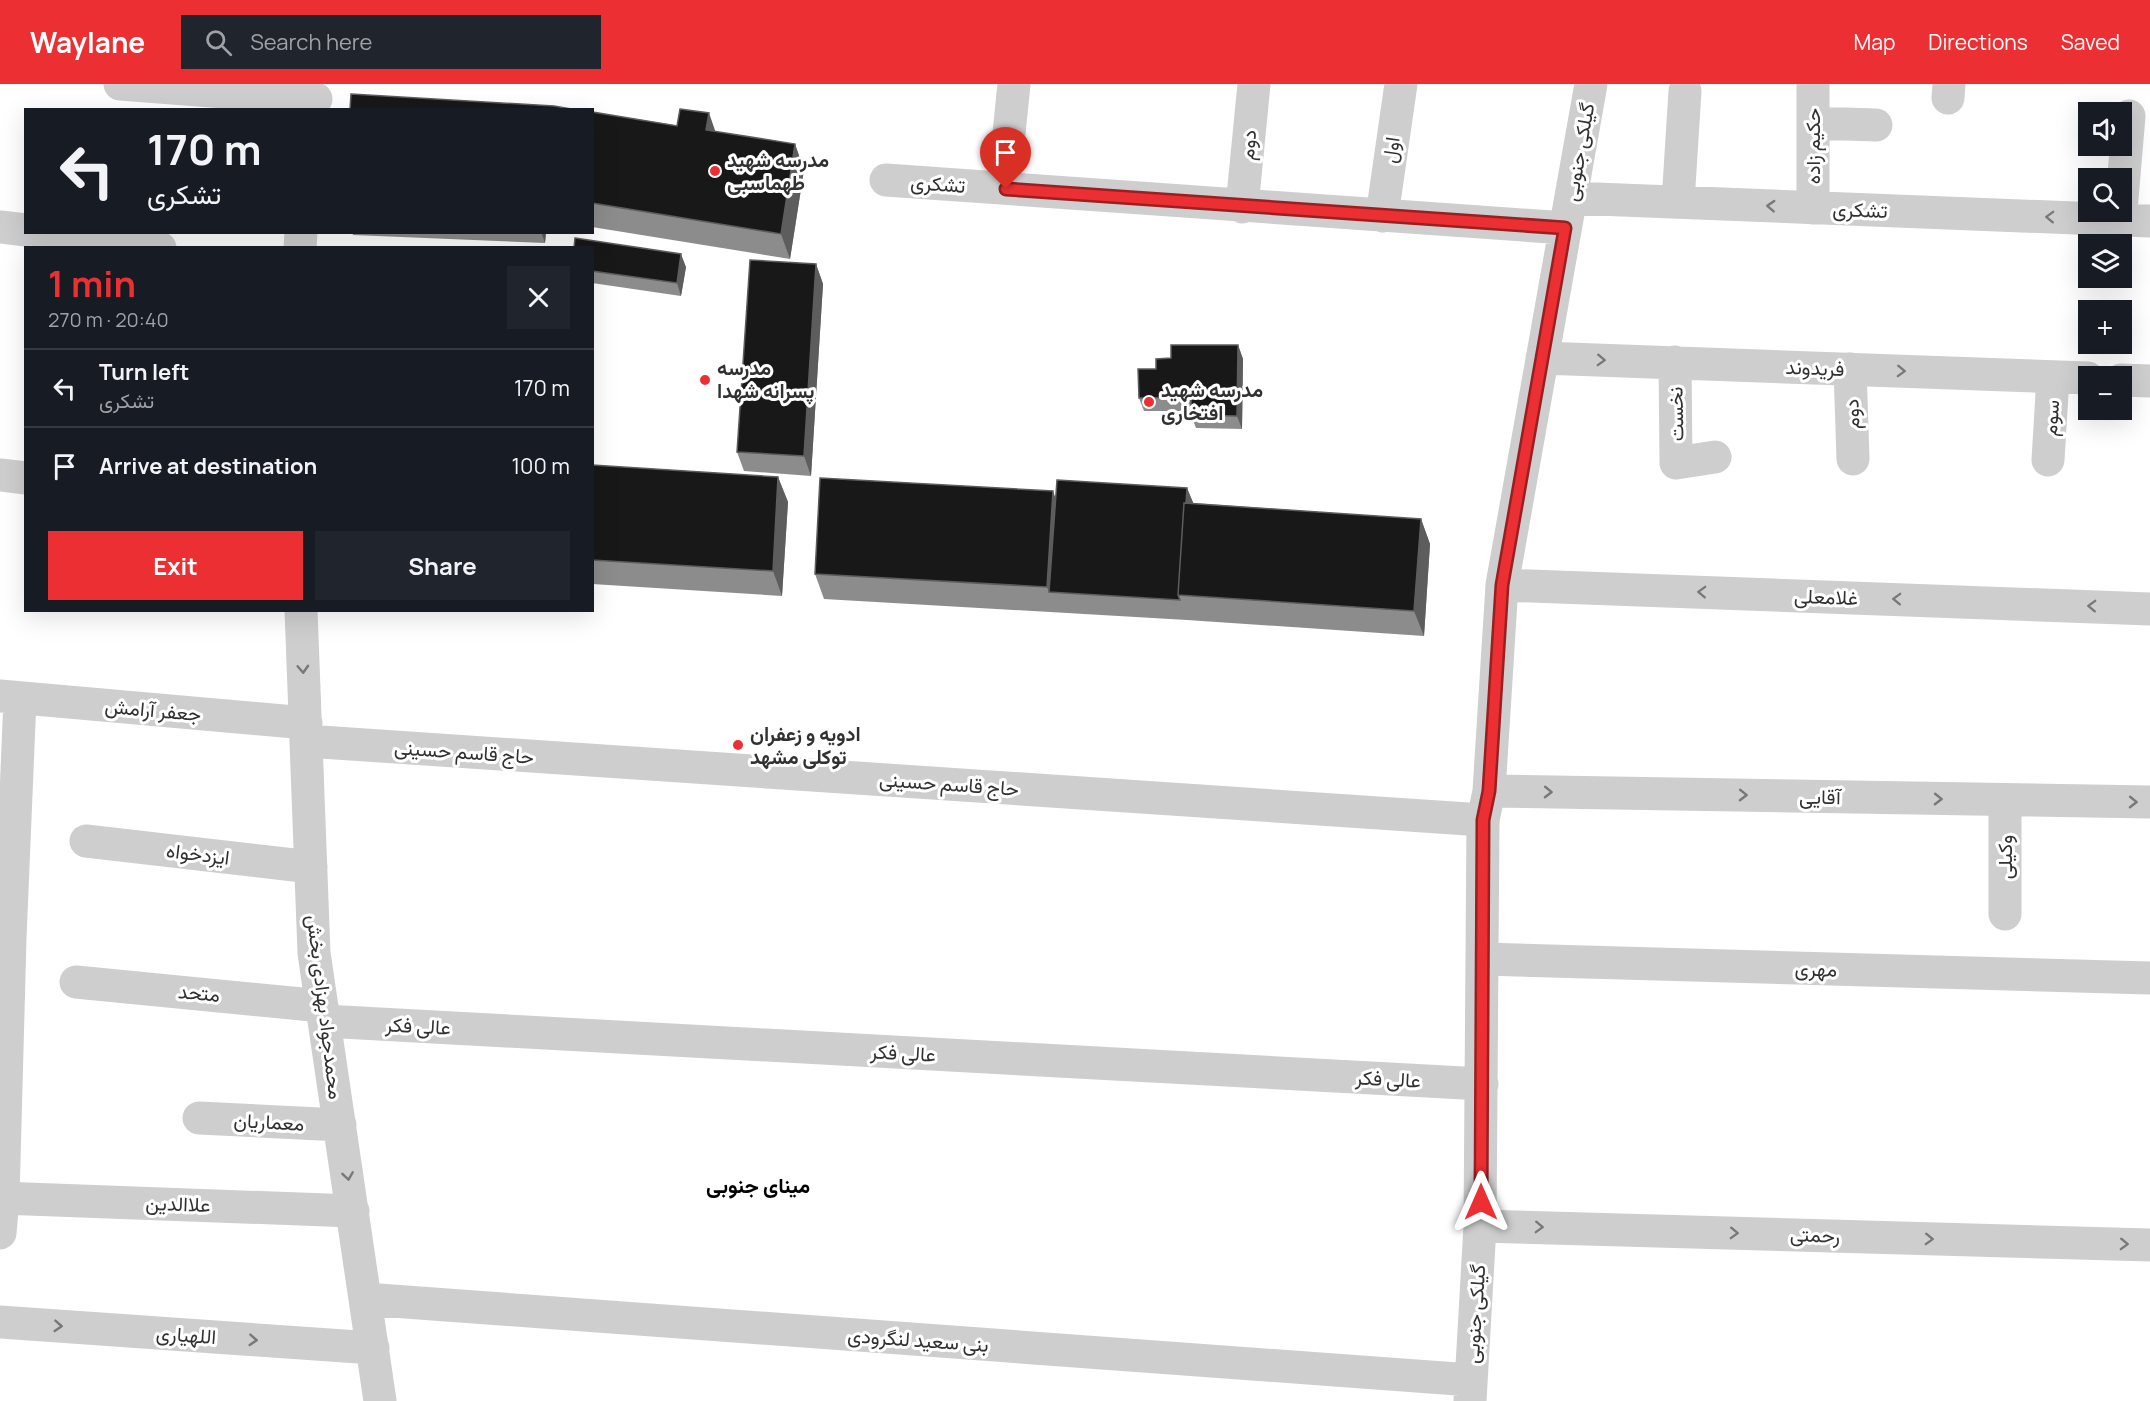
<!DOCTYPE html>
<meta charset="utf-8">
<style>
body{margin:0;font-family:Manrope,Vazirmatn,sans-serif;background:#20242c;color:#f1f3f6;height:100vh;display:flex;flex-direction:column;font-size:22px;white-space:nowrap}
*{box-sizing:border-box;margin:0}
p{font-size:20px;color:#9ea1a6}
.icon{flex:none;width:33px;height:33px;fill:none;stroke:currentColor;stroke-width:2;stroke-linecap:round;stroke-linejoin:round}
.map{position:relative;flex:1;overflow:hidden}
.sheet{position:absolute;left:24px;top:162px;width:570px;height:366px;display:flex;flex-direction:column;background:#171b24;border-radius:0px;box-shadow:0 6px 24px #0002}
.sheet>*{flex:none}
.hud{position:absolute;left:24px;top:24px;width:570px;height:126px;border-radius:0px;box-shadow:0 6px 24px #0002;background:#171b24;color:#f1f3f6;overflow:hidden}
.tools{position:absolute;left:2078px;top:18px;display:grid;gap:12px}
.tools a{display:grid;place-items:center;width:54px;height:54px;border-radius:0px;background:#171b24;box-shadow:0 6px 24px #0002;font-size:30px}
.pin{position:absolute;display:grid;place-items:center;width:51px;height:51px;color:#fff;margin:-62px -26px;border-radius:50% 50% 50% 0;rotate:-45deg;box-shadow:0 0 6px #0007}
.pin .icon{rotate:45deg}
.me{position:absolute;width:66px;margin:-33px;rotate:0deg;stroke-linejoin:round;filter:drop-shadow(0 0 4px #0008)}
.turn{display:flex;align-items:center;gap:21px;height:126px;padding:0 24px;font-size:27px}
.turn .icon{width:78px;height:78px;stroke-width:2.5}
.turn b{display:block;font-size:42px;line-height:51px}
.round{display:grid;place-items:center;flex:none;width:63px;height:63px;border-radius:0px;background:#20242c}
.overview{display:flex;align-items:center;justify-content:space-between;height:102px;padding:0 24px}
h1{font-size:36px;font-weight:700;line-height:45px;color:#eb2f33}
.action{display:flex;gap:12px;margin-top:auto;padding:12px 24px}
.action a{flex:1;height:69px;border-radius:0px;background:#eb2f33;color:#fff;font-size:24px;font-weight:700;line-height:69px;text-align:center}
.action a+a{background:#20242c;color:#f1f3f6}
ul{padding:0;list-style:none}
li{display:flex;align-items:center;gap:18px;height:78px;padding:0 24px;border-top:2px solid #363941}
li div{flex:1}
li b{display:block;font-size:22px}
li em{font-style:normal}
header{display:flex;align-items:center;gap:36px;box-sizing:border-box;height:84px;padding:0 30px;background:#eb2f33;color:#fff}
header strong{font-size:28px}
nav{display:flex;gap:33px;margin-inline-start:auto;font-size:21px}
.search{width:420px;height:54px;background:#20242c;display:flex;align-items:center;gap:15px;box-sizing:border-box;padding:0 21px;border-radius:0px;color:#9ea1a6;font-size:22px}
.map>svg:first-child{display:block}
</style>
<header>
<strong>Waylane</strong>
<div class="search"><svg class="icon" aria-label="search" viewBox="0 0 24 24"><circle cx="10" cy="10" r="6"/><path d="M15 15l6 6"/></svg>Search here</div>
<nav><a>Map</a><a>Directions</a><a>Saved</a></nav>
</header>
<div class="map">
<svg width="2150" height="1317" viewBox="0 0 2150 1317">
<rect width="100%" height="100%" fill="#fff"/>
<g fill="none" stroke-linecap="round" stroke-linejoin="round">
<path stroke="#cecece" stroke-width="33" d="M120,0L316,15
M1948,14L1949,0
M1813,39L1876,41
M1007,69L1014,0
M886,96L1565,144
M1571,114L2150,137
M1678,118L1685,7
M1242,123L1254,0
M1813,124V0
M2121,126L2129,32
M1382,132L1401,0
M0,143L26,146
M41,148L160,164
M300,164L301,148
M1542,274L2088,294
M1675,278L1676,379L1715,373
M1850,285L1853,375
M2121,296L2150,297
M2048,376L2053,293
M0,391L26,394
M1502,501L2150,525
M301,526L314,869L380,1317
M0,612L306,639
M306,657L1483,736
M1489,707L2150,718
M86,757L311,783
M2005,830V716
M1483,875L2150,894
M76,898L322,922
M324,937L1482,1000
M199,1034L340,1041
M0,1114L353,1127
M1480,1142L2150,1161
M0,1149L3,1114L10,854L20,615
M365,1215L1471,1296
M0,1238L373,1264
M1470,1317L1480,1142L1483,736L1489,707L1502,501L1591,0"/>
</g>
<path fill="#8c8c8c" d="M592,28L795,60L804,86L790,175L592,143Z
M352,148H546L545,159L353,151Z
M592,164L686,183L681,212L592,199Z
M816,180L823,200L811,392L744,387L737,368Z
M1238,261L1243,275L1242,345L1196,344L1191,331V327H1144L1139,314L1156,285L1171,274Z
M592,381L778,393L788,418L782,512L592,500Z
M1187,404L1193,419L1421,435L1430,460L1424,552L1187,536L824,515L815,490L1055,414Z"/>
<path fill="#5d5d5d" d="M709,29L718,55L706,46Z
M795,60L804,86L790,175L781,150Z
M541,148H546L545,159Z
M681,170L686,183L681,212L677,199Z
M816,180L823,200L811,392L804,372Z
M1238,261L1243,275L1242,345L1237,332Z
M778,393L788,418L782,512L773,487Z
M1187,404L1195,423L1181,511Z
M1053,407L1062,432L1049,508L1047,503Z
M1421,435L1430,460L1424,552L1414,527Z"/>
<path fill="#181818" stroke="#5d5d5d" stroke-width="1.5" d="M351,10L554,22L577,26H350Z
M680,25L709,29L706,46L795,60L781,150L592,119V28L677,42Z
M575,154L681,170L677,199L592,187V164H574Z
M750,176L816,180L804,372L737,368Z
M1171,261H1238L1237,332L1191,331V313L1139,314L1138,285H1156V275L1171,274Z
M592,381L778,393L773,487L592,476Z
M820,394L1053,407L1047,503L815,490Z
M1057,396L1187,404L1186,419H1184L1178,511L1180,516L1049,508Z
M1184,419L1421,435L1414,527L1178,511Z"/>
<defs><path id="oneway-chevron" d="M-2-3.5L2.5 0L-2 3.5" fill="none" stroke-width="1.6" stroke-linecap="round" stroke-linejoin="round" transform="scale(1.5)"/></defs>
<g stroke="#787878">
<use href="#oneway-chevron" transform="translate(1771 122) rotate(-177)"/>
<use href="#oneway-chevron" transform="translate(2050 133) rotate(-178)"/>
<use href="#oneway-chevron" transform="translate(1601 276) rotate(2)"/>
<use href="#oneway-chevron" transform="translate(1901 287) rotate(2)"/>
<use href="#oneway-chevron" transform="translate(1702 508) rotate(-178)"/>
<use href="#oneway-chevron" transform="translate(1897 515) rotate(-178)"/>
<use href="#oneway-chevron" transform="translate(2092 522) rotate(-178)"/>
<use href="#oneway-chevron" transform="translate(303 585) rotate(87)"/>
<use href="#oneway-chevron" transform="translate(1548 708) rotate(1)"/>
<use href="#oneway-chevron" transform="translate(1743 711) rotate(1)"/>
<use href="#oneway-chevron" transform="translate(1938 715) rotate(1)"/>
<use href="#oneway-chevron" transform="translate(2133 718) rotate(1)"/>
<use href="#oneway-chevron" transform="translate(348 1092) rotate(81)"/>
<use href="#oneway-chevron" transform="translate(1539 1143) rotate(2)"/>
<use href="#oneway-chevron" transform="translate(1734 1149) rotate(2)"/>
<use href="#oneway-chevron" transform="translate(1929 1155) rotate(2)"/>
<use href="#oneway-chevron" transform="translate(2124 1160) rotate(2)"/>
<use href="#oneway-chevron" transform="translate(58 1242) rotate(4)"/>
<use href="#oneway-chevron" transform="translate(253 1256) rotate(4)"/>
</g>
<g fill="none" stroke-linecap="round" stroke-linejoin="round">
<defs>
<path id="route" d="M1006,105L1565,144L1502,501L1489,707L1483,736L1481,1118"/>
</defs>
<use href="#route" stroke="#991f21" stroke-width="15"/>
<use href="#route" stroke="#eb2f33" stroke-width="10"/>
</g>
<g fill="#eb2f33" stroke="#fff" stroke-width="2">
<circle cx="715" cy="87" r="6"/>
<circle cx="705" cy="296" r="6"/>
<circle cx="1149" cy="318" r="6"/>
<circle cx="738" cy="661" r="6"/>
</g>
<g text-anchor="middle" stroke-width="6" stroke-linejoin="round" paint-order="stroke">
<g font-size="20" fill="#313131" stroke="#fff">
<text transform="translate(1248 61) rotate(-85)" y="7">دوم</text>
<text transform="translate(1813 62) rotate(-90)" y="7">حکیم زاده</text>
<text transform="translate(1391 66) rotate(-82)" y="7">اول</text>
<text transform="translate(1579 68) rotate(-80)" y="7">گیلکی جنوبی</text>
<text transform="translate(938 100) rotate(4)" y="7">تشکری</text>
<text transform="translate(1860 126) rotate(2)" y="7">تشکری</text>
<text transform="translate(1815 284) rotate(2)" y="7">فریدوند</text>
<text transform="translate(1676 330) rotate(-91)" y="7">نخست</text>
<text transform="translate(1852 330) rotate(-92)" y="7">دوم</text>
<text transform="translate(2051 334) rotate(-86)" y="7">سوم</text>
<text transform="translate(1826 513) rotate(2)" y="7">غلامعلی</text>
<text transform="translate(153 626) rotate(5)" y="7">جعفر آرامش</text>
<text transform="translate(464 668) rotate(4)" y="7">حاج قاسم حسینی</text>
<text transform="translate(949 700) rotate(4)" y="7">حاج قاسم حسینی</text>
<text transform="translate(1820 713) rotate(1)" y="7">آقایی</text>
<text transform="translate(198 770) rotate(7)" y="7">ایزدخواه</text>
<text transform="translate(2005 773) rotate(-90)" y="7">وکیلی</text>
<text transform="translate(1816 885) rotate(2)" y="7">مهری</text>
<text transform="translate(199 909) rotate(5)" y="7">متحد</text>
<text transform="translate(325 923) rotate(83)" y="7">محمدجواد بهزادی بخش</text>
<text transform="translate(418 942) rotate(3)" y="7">عالی فکر</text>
<text transform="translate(903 969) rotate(3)" y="7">عالی فکر</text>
<text transform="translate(1388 995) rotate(3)" y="7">عالی فکر</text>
<text transform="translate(269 1038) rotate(3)" y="7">معماریان</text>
<text transform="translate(178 1120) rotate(2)" y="7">علاالدین</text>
<text transform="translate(1815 1151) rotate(2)" y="7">رحمتی</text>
<text transform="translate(1475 1230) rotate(-86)" y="7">گیلکی جنوبی</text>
<text transform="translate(186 1251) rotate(4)" y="7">اللهیاری</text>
<text transform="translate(918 1256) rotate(4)" y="7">بنی سعید لنگرودی</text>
</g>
<g font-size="20" font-weight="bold" fill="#313131" stroke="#fff" text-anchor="start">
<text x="727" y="83">مدرسه شهید<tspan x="727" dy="23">طهماسبی</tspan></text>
<text x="717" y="291">مدرسه<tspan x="717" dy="23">پسرانه شهدا</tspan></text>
<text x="1161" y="313">مدرسه شهید<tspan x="1161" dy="23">افتخاری</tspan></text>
<text x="750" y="657">ادویه و زعفران<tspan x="750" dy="23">توکلی مشهد</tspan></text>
</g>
<g font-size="21" font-weight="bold" fill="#000" stroke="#fff">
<text x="758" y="1109">مینای جنوبی</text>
</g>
</g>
</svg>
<div class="tools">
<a><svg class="icon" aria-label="sound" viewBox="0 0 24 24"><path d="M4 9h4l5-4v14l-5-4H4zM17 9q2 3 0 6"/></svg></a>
<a><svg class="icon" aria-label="search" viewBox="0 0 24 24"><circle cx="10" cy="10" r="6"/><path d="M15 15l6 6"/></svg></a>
<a><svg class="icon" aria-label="layers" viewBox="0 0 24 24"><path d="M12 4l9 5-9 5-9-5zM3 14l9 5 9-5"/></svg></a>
<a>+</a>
<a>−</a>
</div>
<div class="pin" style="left:1006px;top:105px;background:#d93025"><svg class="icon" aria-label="arrive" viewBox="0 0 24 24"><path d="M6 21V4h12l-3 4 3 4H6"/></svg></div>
<svg class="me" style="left:1481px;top:1118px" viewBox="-20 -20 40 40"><path d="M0-17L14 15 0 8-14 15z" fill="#eb2f33" stroke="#fff" stroke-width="4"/></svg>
<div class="hud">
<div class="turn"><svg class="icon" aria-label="left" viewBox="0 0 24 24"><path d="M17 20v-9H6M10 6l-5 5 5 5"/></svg><div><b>170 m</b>تشکری</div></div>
</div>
<section class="sheet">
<div class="overview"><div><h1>1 min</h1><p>270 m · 20:40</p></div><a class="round"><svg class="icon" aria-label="close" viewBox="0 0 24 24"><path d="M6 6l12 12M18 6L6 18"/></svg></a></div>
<ul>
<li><svg class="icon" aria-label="left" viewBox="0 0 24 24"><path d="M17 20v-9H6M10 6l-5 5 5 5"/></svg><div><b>Turn left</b><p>تشکری</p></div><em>170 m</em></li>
<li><svg class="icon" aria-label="arrive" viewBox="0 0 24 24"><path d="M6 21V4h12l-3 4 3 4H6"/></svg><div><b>Arrive at destination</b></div><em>100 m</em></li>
</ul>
<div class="action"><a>Exit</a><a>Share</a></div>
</section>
</div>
